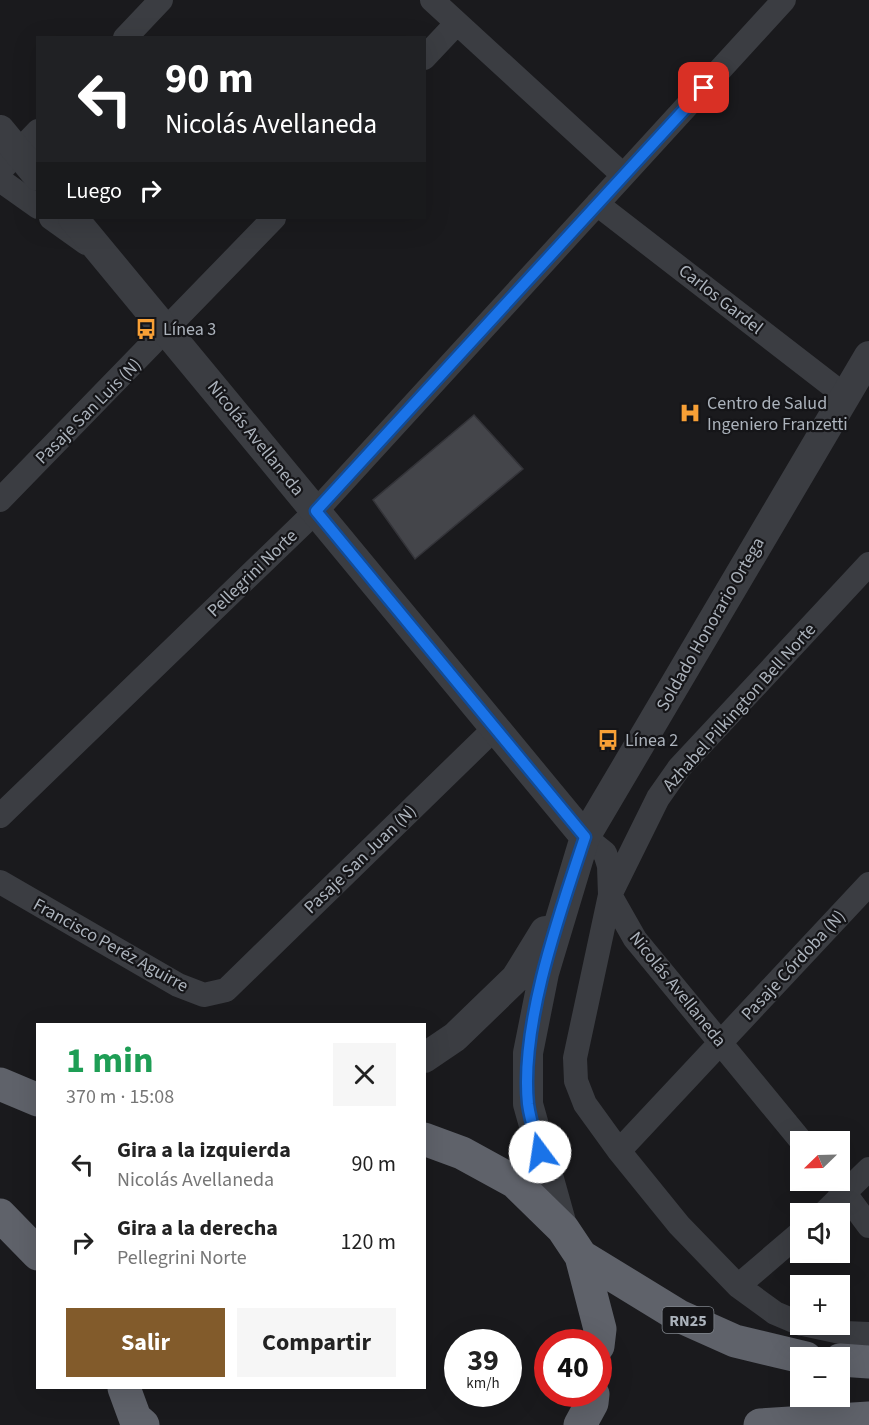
<!DOCTYPE html>
<html lang="es">
<meta charset="utf-8">
<style>
body{margin:0;font-family:"Source Sans 3",sans-serif;background:#f6f6f6;color:#222;height:100vh;display:flex;flex-direction:column;font-size:22px;white-space:nowrap}
*{box-sizing:border-box;margin:0}
p{font-size:20px;color:#767676}
.icon{flex:none;width:33px;height:33px;fill:none;stroke:currentColor;stroke-width:2;stroke-linecap:round;stroke-linejoin:round}
.map{position:relative;flex:1;overflow:hidden}
.details{position:absolute;left:36px;top:1023px;width:390px;height:366px;display:flex;flex-direction:column;background:#fff;border-radius:0px;box-shadow:0 6px 24px #0002}
.details>*{flex:none}
.banner{position:absolute;left:36px;top:36px;width:390px;height:183px;border-radius:0px;box-shadow:0 6px 24px #0002;background:#202124;color:#fff;overflow:hidden}
.needle{width:39px;rotate:247deg}
.tools{position:absolute;left:790px;top:1131px;display:grid;gap:12px}
.tools a{display:grid;place-items:center;width:60px;height:60px;border-radius:0px;background:#fff;box-shadow:0 6px 24px #0002;font-size:30px}
.speed{position:absolute;left:444px;top:1329px;display:flex;gap:12px;font-size:30px;font-weight:700;text-align:center}
.speed>*{display:grid;place-content:center;width:78px;height:78px;border-radius:50%;background:#fff;box-shadow:0 6px 24px #0002;line-height:1}
.speed small{font-size:15px;font-weight:400}
.speed .limit{border:9px solid #d22;background:#fff;color:#111}
.pin{position:absolute;display:grid;place-items:center;width:51px;height:51px;color:#fff;margin:-26px;border-radius:12px;box-shadow:0 3px 9px #0006}
.me{position:absolute;width:66px;margin:-33px;rotate:346deg;stroke-linejoin:round;filter:drop-shadow(0 0 4px #0008)}
.turn{display:flex;align-items:center;gap:21px;height:126px;padding:0 30px;font-size:27px}
.turn .icon{width:78px;height:78px;stroke-width:2.5}
.turn b{display:block;font-size:42px;line-height:51px}
.then{display:flex;align-items:center;height:57px;padding:0 30px;background:#0003;gap:12px;font-size:22px}
.round{display:grid;place-items:center;flex:none;width:63px;height:63px;border-radius:0px;background:#f6f6f6}
.headline{display:flex;align-items:center;justify-content:space-between;height:102px;padding:0 30px}
h1{font-size:36px;font-weight:700;line-height:45px;color:#1e9e55}
.primary-button{display:flex;gap:12px;margin-top:auto;padding:12px 30px}
.primary-button a{flex:1;height:69px;border-radius:0px;background:#825b2b;color:#fff;font-size:24px;font-weight:700;line-height:69px;text-align:center}
.primary-button a+a{background:#f6f6f6;color:#222}
ul{padding:0;list-style:none}
li{display:flex;align-items:center;gap:18px;height:78px;padding:0 30px}
li div{flex:1}
li b{display:block;font-size:22px}
li em{font-style:normal}
.map>svg:first-child{display:block}
</style>
<div class="map">
<svg width="869" height="1425" viewBox="0 0 869 1425">
<rect width="100%" height="100%" fill="#1a1a1d"/>
<path fill="#44454a" stroke="#343439" stroke-width="1.5" d="M474,415L523,469L415,559L373,500Z"/>
<g fill="none" stroke-linecap="round" stroke-linejoin="round">
<path stroke="#3b3d42" stroke-width="24" d="M432,0L623,175
M125,38L161,0
M424,58L457,23
M0,171L38,131
M0,180L38,207
M597,204L844,395
M51,218L86,243
M0,500L274,218
M0,816L316,511L784,0
M585,837L605,853L609,866L610,895L635,939L802,1142
M0,882L178,985L204,995L226,990L495,728
M619,1151L869,884
M835,1180L869,1226
M823,1214L869,1169
M738,1286L801,1232
M801,1324L775,1313L738,1286L679,1225L619,1151L585,1104L576,1081L575,1058L610,895L658,798L679,768L869,564
M803,1324L845,1333L869,1334"/>
<path stroke="#3b3d42" stroke-width="30" d="M0,130L38,176
M73,218L585,837
M424,1058L455,1037L516,978L545,931
M563,1229L528,1104V1053L544,973L585,837L869,356"/>
<path stroke="#5f626a" stroke-width="33" d="M0,1084L38,1100
M424,1139L462,1153L515,1182L563,1229L581,1256L600,1329L598,1346
M0,1215L38,1254
M581,1256L679,1316L735,1341L806,1358
M840,1360L869,1362
M124,1388L135,1418L143,1425
M580,1425L592,1403L593,1394
M760,1425L869,1418"/>
</g>
<g fill="none" stroke-linecap="round" stroke-linejoin="round">
<defs>
<path id="route" d="M540,1152C536,1137 530,1120 528,1104C520,1024 560,912 585,837L316,511L704,88"/>
</defs>
<use href="#route" stroke="#114b97" stroke-width="15"/>
<use href="#route" stroke="#1a73e8" stroke-width="10"/>
</g>
<defs>
<symbol id="bus-bare" viewBox="-9 -9 18 18"><path d="M-5-6H5V4H4V6H2V4H-2V6H-4V4H-5ZM-3.5-4V0h7V-4ZM-3.5 1.2v1.5H-2V1.2ZM2 1.2v1.5H3.5V1.2Z" fill="#f8a036" stroke="#151518" stroke-width="2.5" paint-order="stroke"/></symbol>
<symbol id="hospital-bare" viewBox="-9 -9 18 18"><path d="M-5-5h3v3.5h4V-5h3V5h-3V1.5h-4V5h-3Z" fill="#f8a036" stroke="#151518" stroke-width="2.5" paint-order="stroke"/></symbol>
</defs>
<g fill-rule="evenodd">
<use href="#bus-bare" x="131" y="314" width="30" height="30"/>
<use href="#hospital-bare" x="675" y="398" width="30" height="30"/>
<use href="#bus-bare" x="593" y="725" width="30" height="30"/>
</g>
<g text-anchor="middle" stroke-width="4.5" stroke-linejoin="round" paint-order="stroke">
<rect fill="#151518" stroke="#7f848b" stroke-width="1.5" x="662.5" y="1307" width="51" height="26" rx="4.5"/>
<g font-size="16" font-weight="bold" fill="#acb3bc">
<text x="688" y="1326">RN25</text>
</g>
<g font-size="18" fill="#acb3bc" stroke="#151518">
<text transform="translate(721 299) rotate(38)" y="6">Carlos Gardel</text>
<text transform="translate(88 411) rotate(-45)" y="6">Pasaje San Luis (N)</text>
<text transform="translate(256 438) rotate(51)" y="6">Nicolás Avellaneda</text>
<text transform="translate(252 573) rotate(-44)" y="6">Pellegrini Norte</text>
<text transform="translate(710 624) rotate(-60)" y="6">Soldado Honorario Ortega</text>
<text transform="translate(739 707) rotate(-48)" y="6">Azhabel Pilkington Bell Norte</text>
<text transform="translate(360 859) rotate(-44)" y="6">Pasaje San Juan (N)</text>
<text transform="translate(111 945) rotate(29)" y="6">Francisco Peréz Aguirre</text>
<text transform="translate(793 965) rotate(-47)" y="6">Pasaje Córdoba (N)</text>
<text transform="translate(678 989) rotate(51)" y="6">Nicolás Avellaneda</text>
</g>
<g font-size="18" fill="#acb3bc" stroke="#151518" text-anchor="start">
<text x="163" y="335">Línea 3</text>
<text x="707" y="409">Centro de Salud<tspan x="707" dy="21">Ingeniero Franzetti</tspan></text>
<text x="625" y="746">Línea 2</text>
</g>
</g>
</svg>
<div class="tools">
<a><svg class="needle" viewBox="-14 -14 28 28"><path d="M0-13l5 13h-10z" fill="#e53935"/><path d="M0 13l5-13h-10z" fill="#767676"/></svg></a>
<a><svg class="icon" aria-label="sound" viewBox="0 0 24 24"><path d="M4 9h4l5-4v14l-5-4H4zM17 9q2 3 0 6"/></svg></a>
<a>+</a>
<a>−</a>
</div>
<div class="speed"><div>39<small>km/h</small></div><div class="limit">40</div></div>
<div class="pin" style="left:704px;top:88px;background:#d93025"><svg class="icon" aria-label="arrive" viewBox="0 0 24 24"><path d="M6 21V4h12l-3 4 3 4H6"/></svg></div>
<svg class="me" style="left:540px;top:1152px" viewBox="-20 -20 40 40"><circle r="19" fill="#fff"/><path d="M0-13L10 11 0 6-10 11z" fill="#1a73e8"/></svg>
<div class="banner">
<div class="turn"><svg class="icon" aria-label="left" viewBox="0 0 24 24"><path d="M17 20v-9H6M10 6l-5 5 5 5"/></svg><div><b>90 m</b>Nicolás Avellaneda</div></div>
<div class="then">Luego<svg class="icon" aria-label="right" viewBox="0 0 24 24"><path d="M7 20v-9h11M14 6l5 5-5 5"/></svg></div>
</div>
<section class="details">
<div class="headline"><div><h1>1 min</h1><p>370 m · 15:08</p></div><a class="round"><svg class="icon" aria-label="close" viewBox="0 0 24 24"><path d="M6 6l12 12M18 6L6 18"/></svg></a></div>
<ul>
<li><svg class="icon" aria-label="left" viewBox="0 0 24 24"><path d="M17 20v-9H6M10 6l-5 5 5 5"/></svg><div><b>Gira a la izquierda</b><p>Nicolás Avellaneda</p></div><em>90 m</em></li>
<li><svg class="icon" aria-label="right" viewBox="0 0 24 24"><path d="M7 20v-9h11M14 6l5 5-5 5"/></svg><div><b>Gira a la derecha</b><p>Pellegrini Norte</p></div><em>120 m</em></li>
</ul>
<div class="primary-button"><a>Salir</a><a>Compartir</a></div>
</section>
</div>
